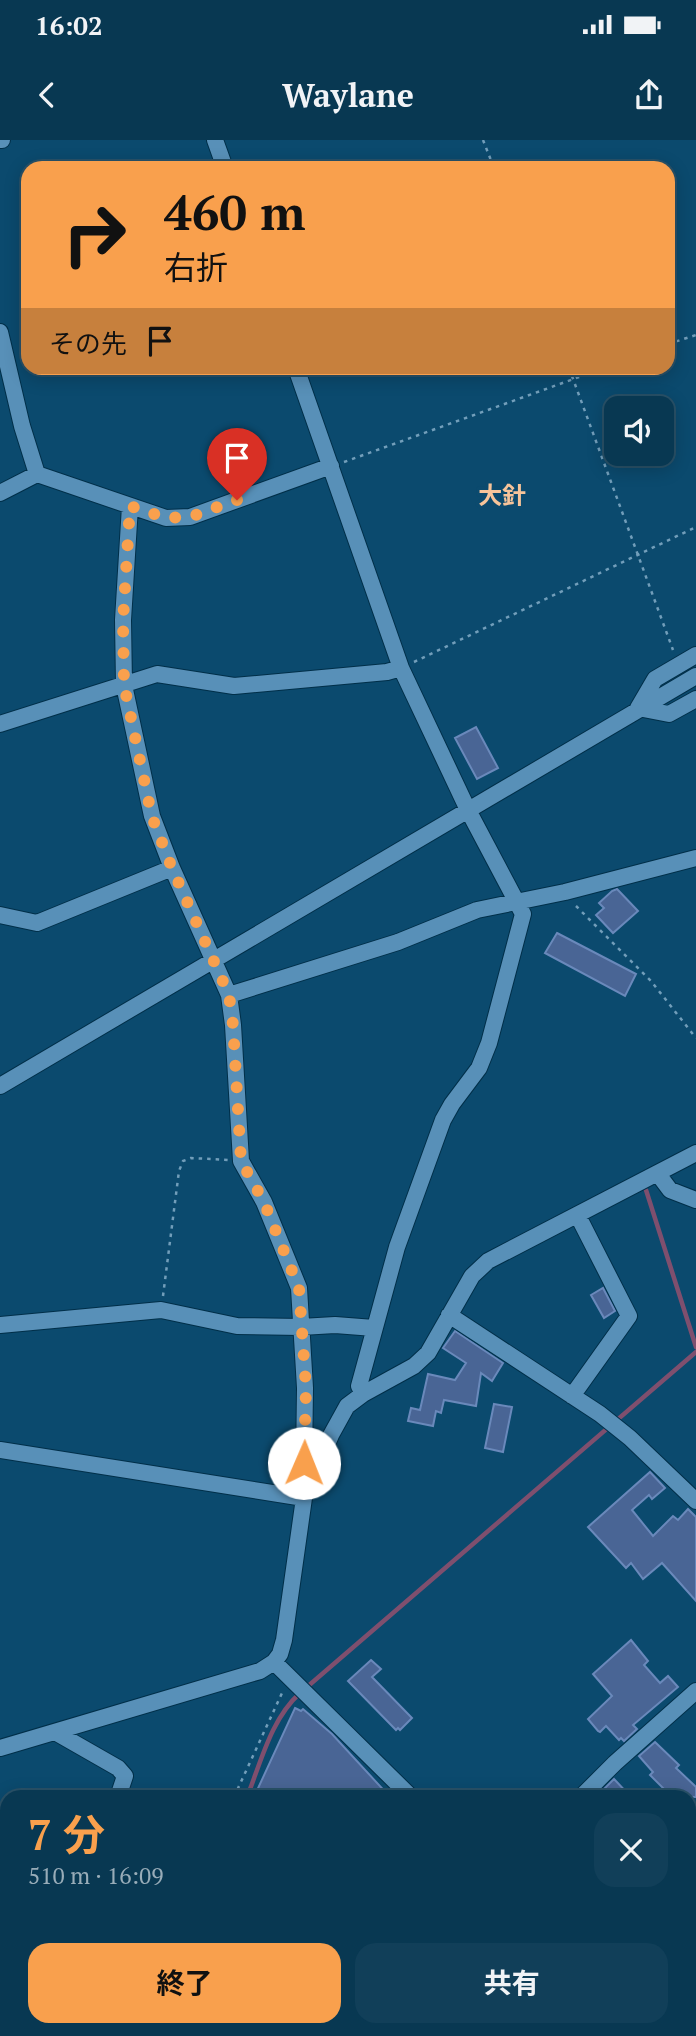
<!DOCTYPE html>
<html lang="ja">
<meta charset="utf-8">
<style>
body{margin:0;font-family:"PT Serif","Noto Sans JP",serif;background:#113f59;color:#f1f3f6;height:100vh;display:flex;flex-direction:column;font-size:26px;white-space:nowrap}
*{box-sizing:border-box;margin:0}
p{font-size:23px;color:#98acb8}
.icon{flex:none;width:38px;height:38px;fill:none;stroke:currentColor;stroke-width:2;stroke-linecap:round;stroke-linejoin:round}
.map{position:relative;flex:1;overflow:hidden}
.drawer{position:absolute;left:0px;top:1650px;width:696px;height:247px;display:flex;flex-direction:column;background:#083852;border-radius:21px 21px 0 0;box-shadow:0 4px 18px #0003,0 0 0 2px #295269}
.drawer>*{flex:none}
.banner{position:absolute;left:21px;top:21px;width:654px;height:214px;border-radius:21px;box-shadow:0 4px 18px #0003,0 0 0 2px #295269;background:#f9a04d;color:#111;overflow:hidden}
.buttons{position:absolute;left:604px;top:256px;display:grid;gap:14px}
.buttons a{display:grid;place-items:center;width:70px;height:70px;border-radius:14px;background:#083852;box-shadow:0 4px 18px #0003,0 0 0 2px #295269;font-size:35px}
.pin{position:absolute;display:grid;place-items:center;width:60px;height:60px;color:#fff;margin:-72px -30px;border-radius:50% 50% 50% 0;rotate:-45deg;box-shadow:0 0 7px #0007}
.pin .icon{rotate:45deg}
.me{position:absolute;width:77px;margin:-38px;rotate:1deg;stroke-linejoin:round;filter:drop-shadow(0 0 5px #0008)}
.turn{display:flex;align-items:center;gap:24px;height:147px;padding:0 28px;font-size:32px}
.turn .icon{width:91px;height:91px;stroke-width:2.5}
.turn b{display:block;font-size:49px;line-height:60px}
.then{display:flex;align-items:center;height:66px;padding:0 28px;background:#0003;gap:14px;font-size:26px}
.round{display:grid;place-items:center;flex:none;width:74px;height:74px;border-radius:21px;background:#113f59}
.summary{display:flex;align-items:center;justify-content:space-between;height:119px;padding:0 28px}
h1{font-size:42px;font-weight:700;line-height:52px;color:#f9a04d}
.action{display:flex;gap:14px;margin-top:auto;padding:14px 28px}
.action a{flex:1;height:80px;border-radius:21px;background:#f9a04d;color:#111;font-size:28px;font-weight:700;line-height:80px;text-align:center}
.action a+a{background:#113f59;color:#f1f3f6}
.status{display:flex;justify-content:space-between;align-items:center;height:49px;padding:0 35px;background:#083852;direction:ltr}
.status svg{height:19px;fill:currentColor}
header{display:flex;justify-content:space-between;align-items:center;height:91px;padding:0 28px;background:#083852;font-size:32px;font-weight:700}
.map>svg:first-child{display:block}
</style>
<div class="status"><b>16:02</b><svg viewBox="0 0 49 12"><path d="M0 12V9h3v3zM5 12V6h3v6zM10 12V3h3v9zM15 12V0h3v12zM26 1h20v11H26zM47 4h2v5h-2z"/></svg></div>
<header><svg class="icon" aria-label="back" viewBox="0 0 24 24"><path d="M15 5l-7 7 7 7"/></svg>Waylane<svg class="icon" aria-label="share" viewBox="0 0 24 24"><path d="M12 15V3M7 8l5-5 5 5M5 13v7h14v-7"/></svg></header>
<div class="map">
<svg width="696" height="1896" viewBox="0 0 696 1896">
<rect width="100%" height="100%" fill="#0b4a6e"/>
<g fill="none" stroke-linecap="round" stroke-linejoin="round">
<path stroke="#7f4f6e" stroke-width="4.5" d="M646,1050L696,1207
M307,1547L696,1212
M247,1657C261,1622 271,1579 300,1553
M156,1896L159,1890"/>
</g>
<path fill="#496595" stroke="#6a89bb" stroke-width="2" d="M476,587L498,628L477,639L455,598Z
M617,749L638,771L613,793L596,775L604,768L599,763L612,751Z
M557,793L636,834L625,856L545,813Z
M603,1148L615,1171L604,1178L591,1155Z
M455,1191L503,1223L492,1241L481,1233L476,1266L444,1260L441,1273L436,1271L433,1286L408,1281L411,1268L420,1270L428,1234L455,1240L466,1223L443,1208Z
M494,1264L512,1267L503,1312L485,1308Z
M650,1332L665,1348L652,1359L649,1355L632,1370L653,1396L673,1376L678,1380L688,1369L696,1377V1461L662,1423L643,1439L631,1423L626,1428L588,1387Z
M631,1500L648,1521L644,1525L660,1543L668,1536L678,1547L633,1585L637,1589L624,1601L621,1598L619,1600L606,1586L600,1592L598,1591L588,1579L612,1556L593,1534Z
M371,1520L381,1529L372,1537L412,1578L400,1590L398,1588L396,1590L348,1541Z
M295,1568L301,1571L303,1569L332,1594L390,1657H254Z
M655,1602L679,1625L676,1628L696,1647V1657H672L650,1635L653,1632L639,1616Z
M614,1639L631,1657H608L602,1651Z"/>
<g fill="none" stroke-linecap="round" stroke-linejoin="round">
<defs>
<path id="minor" d="M0,0H2
M215,0L225,28
M0,192L22,286L37,334
M296,228L401,528L468,670L523,774L489,903L479,928L452,964L443,980L397,1107L359,1246L363,1254
M0,353L37,334L166,378L190,377L331,326
M130,366L123,480L124,545L152,676L172,728L229,855L233,885L241,1021L264,1062L299,1148L305,1248L304,1323L306,1333L312,1340
M696,515L655,539L638,568L669,574L696,559
M0,584L157,534L234,546L387,532L401,528
M0,775L37,783L172,728
M229,855L398,802L477,770L565,752L696,718
M0,946L696,536
M658,1034L670,1050L696,1060
M449,1175L600,1274L630,1298L696,1361
M0,1185L161,1170L237,1186L301,1187L335,1185L374,1188
M572,1256L629,1176L578,1076
M0,1310L304,1358
M274,1522L280,1514L284,1500L304,1358L331,1295L347,1266L363,1254L414,1226L428,1213L472,1136L488,1121L696,1013
M55,1592L118,1628L125,1636L118,1657
M0,1608L260,1531L274,1522L411,1657
M581,1657L615,1623L696,1551
M470,1890L474,1896
M587,1890L590,1896"/>
</defs>
<use href="#minor" stroke="#002f49" stroke-width="18"/>
<path stroke="#729eba" stroke-width="2.5" stroke-dasharray="3.5 5" stroke-linecap="butt" d="M483,0L494,28
M668,204L696,195
M569,228L673,510
M344,322L604,228
M414,522L696,387
M576,766L651,841L696,898
M163,1156L179,1031L183,1021L191,1018L228,1020
M234,1657L282,1553
M48,1896L49,1890
M146,1896L148,1890"/>
<use href="#minor" stroke="#5890b8" stroke-width="16"/>
</g>
<g fill="none" stroke-linecap="round" stroke-linejoin="round">
<path stroke="#f9a04d" stroke-width="12" stroke-dasharray="0 21.6" d="M237,360L190,377L166,378L130,366L123,481L124,545L152,677L172,728L229,855L233,885L241,1021L264,1062L299,1148L306,1248L304,1323"/>
</g>
<g text-anchor="middle" stroke-width="7" stroke-linejoin="round" paint-order="stroke">
<g font-size="24" font-weight="bold" fill="#f7c49a" stroke="#0b4a6e">
<text x="502" y="364">大針</text>
</g>
</g>
</svg>
<div class="buttons">
<a><svg class="icon" aria-label="sound" viewBox="0 0 24 24"><path d="M4 9h4l5-4v14l-5-4H4zM17 9q2 3 0 6"/></svg></a>
</div>
<div class="pin" style="left:237px;top:360px;background:#d93025"><svg class="icon" aria-label="arrive" viewBox="0 0 24 24"><path d="M6 21V4h12l-3 4 3 4H6"/></svg></div>
<svg class="me" style="left:304px;top:1323px" viewBox="-20 -20 40 40"><circle r="19" fill="#fff"/><path d="M0-13L10 11 0 6-10 11z" fill="#f9a04d"/></svg>
<div class="banner">
<div class="turn"><svg class="icon" aria-label="right" viewBox="0 0 24 24"><path d="M7 20v-9h11M14 6l5 5-5 5"/></svg><div><b>460 m</b>右折</div></div>
<div class="then">その先<svg class="icon" aria-label="arrive" viewBox="0 0 24 24"><path d="M6 21V4h12l-3 4 3 4H6"/></svg></div>
</div>
<section class="drawer">
<div class="summary"><div><h1>7 分</h1><p>510 m · 16:09</p></div><a class="round"><svg class="icon" aria-label="close" viewBox="0 0 24 24"><path d="M6 6l12 12M18 6L6 18"/></svg></a></div>
<div class="action"><a>終了</a><a>共有</a></div>
</section>
</div>
